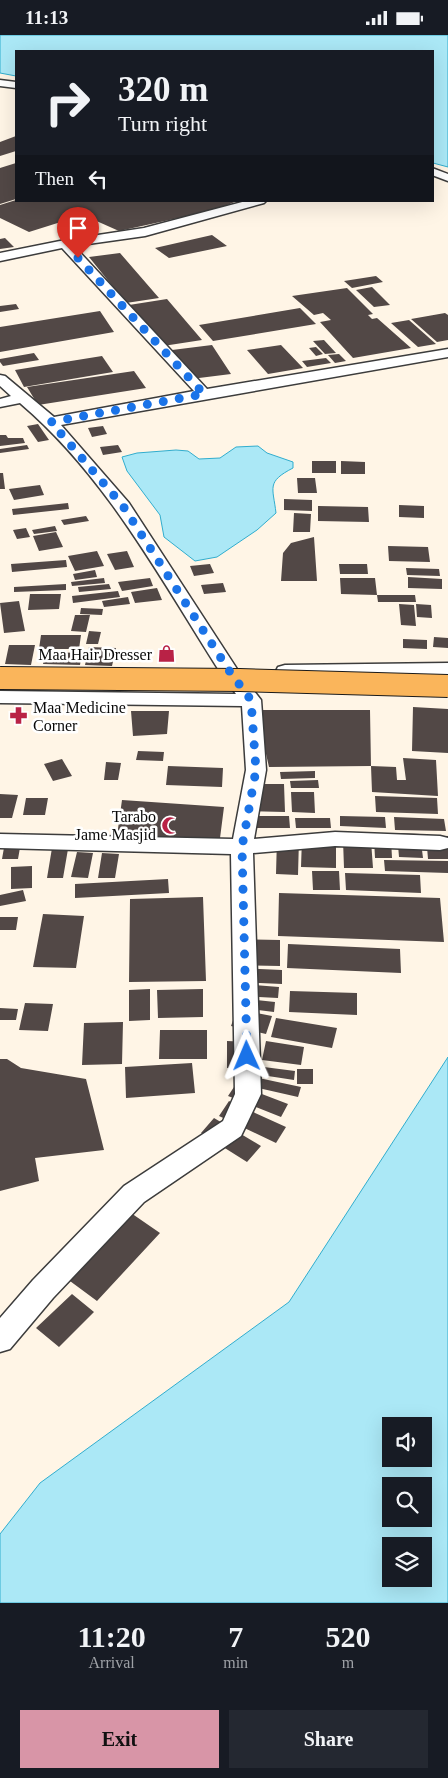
<!DOCTYPE html>
<style>
body{margin:0;font-family:Georgia,serif;background:#242831;color:#f1f3f6;height:100vh;display:flex;flex-direction:column;font-size:19px;white-space:nowrap}
*{box-sizing:border-box;margin:0}
p{font-size:16px;color:#9ea1a6}
.icon{flex:none;width:28px;height:28px;fill:none;stroke:currentColor;stroke-width:2;stroke-linecap:round;stroke-linejoin:round}
.map{position:relative;height:1568px;overflow:hidden}
.side{display:flex;flex-direction:column;background:#171b24;flex:1}
.side>*{flex:none}
.top-card{position:absolute;left:15px;top:15px;width:419px;height:152px;border-radius:0px;box-shadow:0 5px 20px #0002;background:#171b24;color:#f1f3f6;overflow:hidden}
.controls{position:absolute;left:382px;top:1382px;display:grid;gap:10px}
.controls a{display:grid;place-items:center;width:50px;height:50px;border-radius:0px;background:#171b24;box-shadow:0 5px 20px #0002;font-size:25px}
.pin{position:absolute;display:grid;place-items:center;width:42px;height:42px;color:#fff;margin:-51px -21px;border-radius:50% 50% 50% 0;rotate:-45deg;box-shadow:0 0 5px #0007}
.pin .icon{rotate:45deg}
.me{position:absolute;width:55px;margin:-28px;rotate:359deg;stroke-linejoin:round;filter:drop-shadow(0 0 4px #0008)}
.turn{display:flex;align-items:center;gap:18px;height:105px;padding:0 20px;font-size:22px}
.turn .icon{width:65px;height:65px;stroke-width:2.5}
.turn b{display:block;font-size:35px;line-height:42px}
.then{display:flex;align-items:center;height:48px;padding:0 20px;background:#0003;gap:10px;font-size:19px}
.eta{display:flex;justify-content:space-evenly;align-items:center;height:85px;text-align:center}
.eta b{font-size:30px;font-weight:700;line-height:35px}
.button{display:flex;gap:10px;margin-top:auto;padding:10px 20px}
.button a{flex:1;height:58px;border-radius:0px;background:#d895a7;color:#111;font-size:20px;font-weight:700;line-height:58px;text-align:center}
.button a+a{background:#242831;color:#f1f3f6}
.status{display:flex;justify-content:space-between;align-items:center;height:35px;padding:0 25px;background:#171b24;direction:ltr}
.status svg{height:14px;fill:currentColor}
.map>svg:first-child{display:block}
</style>
<div class="status"><b>11:13</b><svg viewBox="0 0 49 12"><path d="M0 12V9h3v3zM5 12V6h3v6zM10 12V3h3v9zM15 12V0h3v12zM26 1h20v11H26zM47 4h2v5h-2z"/></svg></div>
<div class="map">
<svg width="448" height="1568" viewBox="0 0 448 1568">
<rect width="100%" height="100%" fill="#fff5e6"/>
<path fill="#abe8f6" stroke="#31adce" fill-rule="evenodd" d="M0,0H448V132L433,128L432,16H16V41L0,38Z
M258,411L267,418L293,427V433C266,447 273,452 276,478L257,495L217,522L195,526L164,502L160,480L127,436L122,422L137,418L176,415L188,416L199,424L220,423L236,412Z
M448,1022V1568H0V1499L40,1448L289,1267ZM424,1391V1424H391V1391ZM391,1451H424V1484H391ZM391,1511H424V1544H391Z"/>
<path fill="#524846" d="M16,101V116L0,121V107Z
M16,128V164L0,169V133Z
M16,165V166H237L215,175L119,196L83,180L29,197L0,183V170Z
M212,200L227,211L169,223L155,213Z
M5,203L14,212L0,214V204Z
M120,218L159,263L126,268L89,222Z
M376,241L383,247L352,253L344,246Z
M372,252L390,270L374,272L356,255Z
M347,253L373,279L368,280L372,284L377,283L411,313L353,323L320,287L331,285L323,278L314,280L292,261Z
M167,264L202,305L163,311L129,270Z
M16,269L19,274L0,277V271Z
M300,273L316,289L213,306L199,290Z
M100,276L114,297L0,317V292Z
M445,278L448,280V305L437,307L411,284Z
M409,285L436,309L418,312L391,288Z
M324,305L336,318L325,319L313,306Z
M212,310L231,339L191,344L172,315Z
M281,310L303,333L268,339L247,315Z
M316,312L323,319L316,321L309,313Z
M34,318L39,325L3,331L0,327V324Z
M339,319L346,326L335,328L328,320Z
M102,321L113,337L24,352L15,335Z
M326,323L331,328L307,332L302,326Z
M134,336L146,353L38,370L27,352Z
M38,389L49,405L38,407L27,391Z
M103,391L107,399L92,402L88,393Z
M0,400H6L8,403H23L25,408L0,411Z
M27,410L29,414L0,418V414Z
M118,410L122,417L103,420L100,412Z
M312,426H336V438H312Z
M341,426L365,427V439H341Z
M0,438H3L5,454H0Z
M297,443H315L317,458H298Z
M40,450L44,460L14,465L9,454Z
M284,464L312,465V476L284,475Z
M68,468L69,474L13,480L12,474Z
M399,470L424,471V483L399,482Z
M318,471L368,472L369,487L318,486Z
M294,478L311,479L310,497H293Z
M86,481L89,486L64,490L61,485Z
M55,491L57,496L34,499L32,495Z
M26,493L30,502L17,504L13,495Z
M56,497L63,512L39,516L33,501Z
M314,502L317,546H281L283,518L291,508Z
M388,511L428,512L430,527L389,526Z
M97,516L104,531L75,536L68,521Z
M127,516L134,532L115,535L107,519Z
M66,525L67,532L12,537L11,529Z
M210,529L214,538L194,541L190,531Z
M339,529H367L368,539H340Z
M406,533L439,534L440,541L407,540Z
M95,535L97,542L75,545L73,539Z
M408,542L442,544V554L408,553Z
M104,543L105,548L72,551L71,547Z
M150,543L153,551L122,556L118,547Z
M340,543H375L377,560L341,559Z
M223,548L226,557L204,559L201,550Z
M66,549V555L14,557V552Z
M109,549L111,554L79,557L78,552Z
M157,553L162,565L135,568L131,557Z
M118,556L120,562L73,568L72,561Z
M30,559H61L59,574L28,575Z
M377,560H415L416,567H378Z
M128,562L130,569L104,572L102,566Z
M19,566L25,596L4,598L0,568Z
M399,569L414,570L416,591L401,590Z
M416,569L431,570L432,583L417,582Z
M81,573L103,574L102,580L80,579Z
M75,580H90L86,597L71,596Z
M89,596L101,597L98,609H86Z
M41,600H81L79,614H39Z
M434,602L448,603V613L433,612Z
M403,604L427,605V614L403,613Z
M9,610H35L31,630L5,629Z
M89,612L116,613L112,631L85,630Z
M46,617L82,618L80,630L43,629Z
M413,672L448,674V718L412,716Z
M256,675H370L371,731L269,732Z
M131,676H169L167,699L133,701Z
M138,716L164,717L163,726L136,725Z
M403,723L436,725L438,761L372,757L371,731L396,732L397,745H406Z
M62,724L72,741L53,746L44,729Z
M106,727L121,728L118,745H104Z
M168,731L223,733L222,752L166,750Z
M315,736V743L281,744L280,737Z
M318,745L319,753H291L290,746Z
M243,749H284L285,777L243,776Z
M291,757H314L315,778L292,777Z
M0,759L18,760L12,783H0Z
M375,761L437,763L438,779L376,777Z
M26,763H48L45,780H23Z
M122,765L224,772L219,811L116,808Z
M253,781H289L290,793H253Z
M340,781L385,782L386,793L340,791Z
M394,782L444,784L446,796L395,795Z
M295,783H330L331,793H296Z
M397,798L420,799L423,823L399,822Z
M426,800L448,801V824H428Z
M277,803L299,804L298,840L276,839Z
M302,803L336,804V833L301,832Z
M374,804H391L392,823H375Z
M343,805L371,806L373,833H344Z
M5,807H21L18,824H2Z
M52,813L68,814L63,843H47Z
M77,817L93,818L88,843L71,842Z
M102,818L119,819L115,843H98Z
M384,825L448,826V838L385,836Z
M32,831V853L11,854V832Z
M312,836H339L340,855H313Z
M345,838L420,840L421,858L346,855Z
M168,844L169,858L75,863V849Z
M23,855L26,866L0,871V860Z
M279,858L440,863L444,907L278,901Z
M203,862L206,946L129,947L130,864Z
M43,879L84,881L76,933L33,932Z
M0,882H18L16,895H0Z
M234,904L280,905V931L234,930Z
M288,909L400,914L401,938L287,933Z
M234,933L282,935V949L233,947Z
M240,949L279,952L278,963L238,961Z
M150,954V985L129,986V955Z
M203,954V982L158,983L157,955Z
M290,956L357,958V980L289,977Z
M236,963L275,967L274,977L234,972Z
M25,968L53,969L48,996L19,995Z
M0,973L18,974L16,985H0Z
M237,974L272,981L266,999L231,991Z
M276,983L337,993L332,1013L271,1002Z
M123,987L122,1029L82,1030L84,988Z
M160,995H207V1024H159Z
M227,1006L249,1007L248,1034L227,1033Z
M266,1006L304,1012L301,1030L262,1025Z
M0,1024H7L21,1033L86,1044L104,1115L35,1123L39,1146L0,1156Z
M192,1028L195,1058L126,1063L125,1032Z
M256,1031L295,1036L294,1045L255,1039Z
M297,1034H313V1049H297Z
M249,1041L301,1052L298,1062L245,1050Z
M236,1049L288,1069L281,1082L228,1061Z
M229,1066L286,1092L276,1108L219,1081Z
M214,1083L261,1111L247,1127L201,1098Z
M115,1167L160,1198L97,1266L51,1232Z
M72,1259L94,1277L59,1312L36,1293Z"/>
<g fill="none" stroke-linecap="round" stroke-linejoin="round">
<defs>
<path id="minor" d="M0,45L16,47V53L0,51Z
M432,133L448,139V146L432,140Z
M246,166H266L264,168L145,201L74,211L207,354L448,314V322L61,390L129,468L237,634L261,665L266,735L254,804L335,797L440,801L448,803V813L440,815L335,811L253,818L261,1059L241,1101L144,1167L53,1263L10,1314L0,1317V1283L33,1245L124,1151L223,1086L235,1059L231,819L0,813V799L233,804L246,735L242,671L0,668V656L236,659L220,637C160,543 106,441 20,368L0,372V364L11,361L0,351V340L5,341L54,382L194,356L62,213L0,226V218L65,205L144,193Z
M448,628V640L285,642L278,640L276,636L278,632L285,630Z"/>
</defs>
<use href="#minor" stroke="#3c3c3c" stroke-width="3"/>
<use href="#minor" fill="#fff" fill-rule="evenodd"/>
<defs>
<path id="primary-bridge" d="M0,643L240,645L448,651"/>
</defs>
<use href="#primary-bridge" stroke="#1a1a1a" stroke-width="24" stroke-linecap="butt"/>
<use href="#primary-bridge" stroke="#fab55b" stroke-width="22"/>
</g>
<g fill="none" stroke-linecap="round" stroke-linejoin="round">
<path stroke="#1a73e8" stroke-width="9" stroke-dasharray="0 16.2" d="M78,223L204,359L51,387L123,471L230,637L251,665L256,735L242,812L247,1021"/>
</g>
<defs>
<symbol id="shop-bare" viewBox="-9 -9 18 18"><path d="M-5-2.5h2.3a2.7 3.5 0 0 1 5.4 0H5L5.5 6h-11ZM-1.5-2.5h3a1.5 2.3 0 0 0-3 0Z" fill="#b92246" stroke="#fff" stroke-width="2.5" paint-order="stroke"/></symbol>
<symbol id="pharmacy-bare" viewBox="-9 -9 18 18"><path d="M-2-6h4v4h4v4h-4v4h-4v-4h-4v-4h4Z" fill="#b92246" stroke="#fff" stroke-width="2.5" paint-order="stroke"/></symbol>
<symbol id="mosque-bare" viewBox="-9 -9 18 18"><path d="M3.5-4.9A6 6 0 1 0 3.5 4.9A5 5 0 1 1 3.5-4.9Z" fill="#b92246" stroke="#fff" stroke-width="2.5" paint-order="stroke"/></symbol>
</defs>
<g fill-rule="evenodd">
<use href="#shop-bare" x="154" y="606" width="25" height="25"/>
<use href="#pharmacy-bare" x="6" y="668" width="25" height="25"/>
<use href="#mosque-bare" x="158" y="778" width="25" height="25"/>
</g>
<g text-anchor="middle" stroke-width="5" stroke-linejoin="round" paint-order="stroke">
<g font-size="16" fill="#090909" stroke="#fff" text-anchor="end">
<text x="152" y="625">Maa Hair Dresser</text>
<text x="33" y="678" text-anchor="start">Maa Medicine<tspan x="33" dy="18">Corner</tspan></text>
<text x="156" y="787">Tarabo<tspan x="156" dy="18">Jame Masjid</tspan></text>
</g>
</g>
</svg>
<div class="controls">
<a><svg class="icon" aria-label="sound" viewBox="0 0 24 24"><path d="M4 9h4l5-4v14l-5-4H4zM17 9q2 3 0 6"/></svg></a>
<a><svg class="icon" aria-label="search" viewBox="0 0 24 24"><circle cx="10" cy="10" r="6"/><path d="M15 15l6 6"/></svg></a>
<a><svg class="icon" aria-label="layers" viewBox="0 0 24 24"><path d="M12 4l9 5-9 5-9-5zM3 14l9 5 9-5"/></svg></a>
</div>
<div class="pin" style="left:78px;top:223px;background:#d93025"><svg class="icon" aria-label="arrive" viewBox="0 0 24 24"><path d="M6 21V4h12l-3 4 3 4H6"/></svg></div>
<svg class="me" style="left:247px;top:1021px" viewBox="-20 -20 40 40"><path d="M0-17L14 15 0 8-14 15z" fill="#1a73e8" stroke="#fff" stroke-width="4"/></svg>
<div class="top-card">
<div class="turn"><svg class="icon" aria-label="right" viewBox="0 0 24 24"><path d="M7 20v-9h11M14 6l5 5-5 5"/></svg><div><b>320 m</b>Turn right</div></div>
<div class="then">Then<svg class="icon" aria-label="left" viewBox="0 0 24 24"><path d="M17 20v-9H6M10 6l-5 5 5 5"/></svg></div>
</div>
</div>
<section class="side">
<div class="eta">
<div><b>11:20</b><p>Arrival</p></div>
<div><b>7</b><p>min</p></div>
<div><b>520</b><p>m</p></div>
</div>
<div class="button"><a>Exit</a><a>Share</a></div>
</section>
